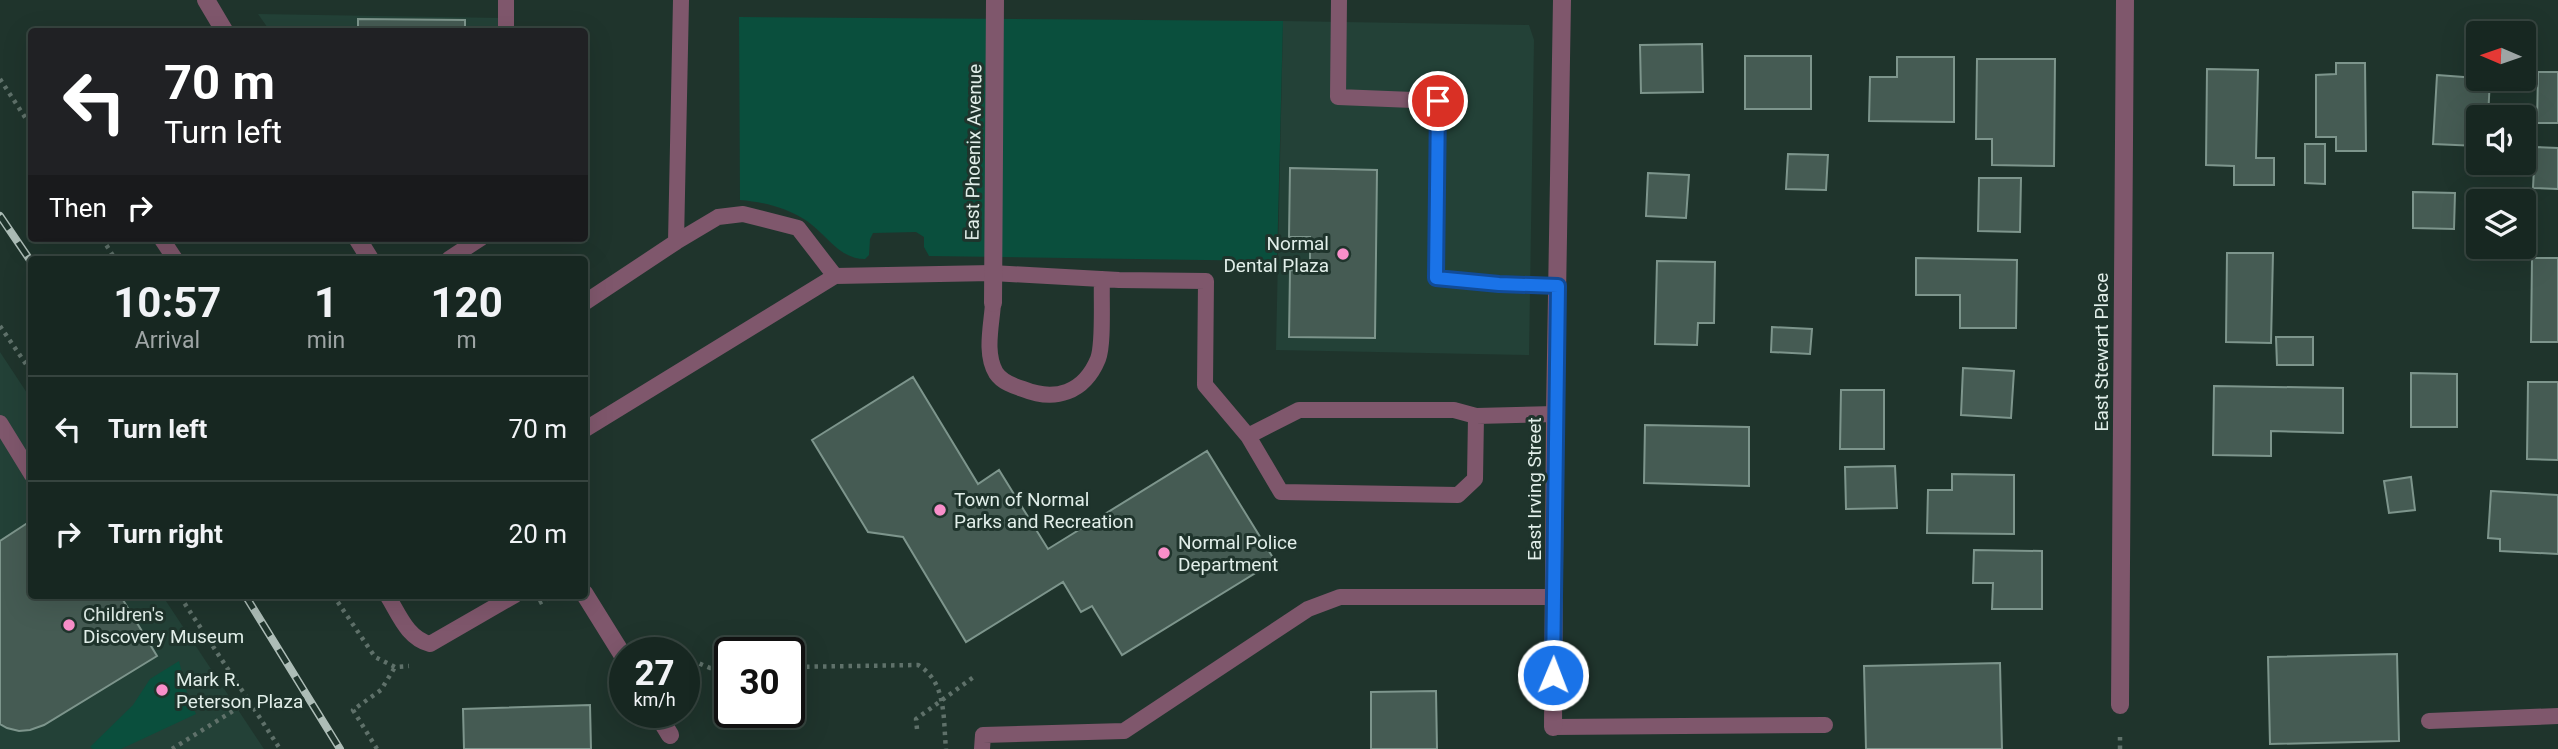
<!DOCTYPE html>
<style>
body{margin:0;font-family:Roboto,sans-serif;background:#24332e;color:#f1f3f6;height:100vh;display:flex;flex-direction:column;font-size:26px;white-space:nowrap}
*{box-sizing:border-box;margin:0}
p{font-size:23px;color:#9ea5a5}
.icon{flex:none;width:38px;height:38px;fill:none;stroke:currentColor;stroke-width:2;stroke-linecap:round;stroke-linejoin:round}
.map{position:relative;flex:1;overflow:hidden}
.drawer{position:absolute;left:28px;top:256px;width:560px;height:343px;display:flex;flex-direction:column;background:#172721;border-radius:7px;box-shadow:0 7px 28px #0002,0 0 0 2px #36443f}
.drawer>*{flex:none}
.hud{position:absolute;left:28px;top:28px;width:560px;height:214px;border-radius:7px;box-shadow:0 7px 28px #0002,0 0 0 2px #36443f;background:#202124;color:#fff;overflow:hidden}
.needle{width:46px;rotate:272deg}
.controls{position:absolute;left:2466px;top:21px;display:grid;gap:14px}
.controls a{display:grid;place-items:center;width:70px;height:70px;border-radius:7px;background:#172721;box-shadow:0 7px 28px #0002,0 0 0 2px #36443f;font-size:35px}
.speed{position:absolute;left:609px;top:637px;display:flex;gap:14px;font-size:35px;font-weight:700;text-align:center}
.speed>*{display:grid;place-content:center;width:91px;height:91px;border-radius:50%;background:#172721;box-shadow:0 7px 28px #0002,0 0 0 2px #36443f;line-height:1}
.speed small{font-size:18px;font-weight:400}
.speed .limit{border:4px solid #111;border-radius:10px;background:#fff;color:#111}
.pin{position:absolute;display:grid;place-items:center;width:60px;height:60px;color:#fff;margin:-30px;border:4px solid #fff;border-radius:50%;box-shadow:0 2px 7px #0007}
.me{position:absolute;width:77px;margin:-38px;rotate:1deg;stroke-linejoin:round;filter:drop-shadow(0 0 5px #0008)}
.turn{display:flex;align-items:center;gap:24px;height:147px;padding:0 21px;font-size:32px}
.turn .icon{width:91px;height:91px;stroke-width:2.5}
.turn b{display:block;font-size:49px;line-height:60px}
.then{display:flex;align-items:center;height:66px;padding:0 21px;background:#0003;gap:14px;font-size:26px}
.eta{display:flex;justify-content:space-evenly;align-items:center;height:119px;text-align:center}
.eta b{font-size:42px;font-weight:700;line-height:49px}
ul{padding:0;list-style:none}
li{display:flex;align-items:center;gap:21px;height:105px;padding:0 21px;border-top:2px solid #36443f}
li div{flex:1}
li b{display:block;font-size:26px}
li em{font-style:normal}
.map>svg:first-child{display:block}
</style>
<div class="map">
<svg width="2558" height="749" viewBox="0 0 2558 749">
<rect width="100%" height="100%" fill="#1f342c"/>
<path fill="#234137" d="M258,14L501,18V31H270Z
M1283,21L1529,25L1534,40L1529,355L1276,350Z
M0,352L31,399L32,595H162L264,749H0Z"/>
<path fill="#0a4f3d" d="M739,17L1283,21L1277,261L929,256L924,247V237L916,232L873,233L870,239L869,255L865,259C839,259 827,235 807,221C787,208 764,202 740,200Z
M179,661L188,697L196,714L121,749H93L90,747L133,705L150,679Z"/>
<path fill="#455b53" stroke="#7d958c" stroke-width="2" d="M358,19L465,20V32H270L268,28L358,30Z
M1702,44L1703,92L1641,93L1640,45Z
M1745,56H1811V109H1745Z
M1897,57H1954V122L1869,121L1870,77H1897Z
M1977,59H2055L2054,166L1992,165V139H1976Z
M2336,63H2365L2366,151H2336V137H2316V75L2336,74Z
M2207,69L2258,70L2256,158H2274V185H2234V166L2206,165Z
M2538,72H2558V123H2537Z
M2437,75L2490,79L2488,117H2478V146L2433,144Z
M2305,144H2325V184L2305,183Z
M2535,147L2558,148V189L2533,188Z
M1788,154L1828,155L1826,190L1786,189Z
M1290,168L1377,170L1375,338L1289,337L1290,270L1310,271V237H1289Z
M1648,173L1689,175L1686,218L1646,216Z
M1979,178H2021L2020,232L1978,231Z
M2413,192L2455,193L2454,229L2413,228Z
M2227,253H2273L2271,343L2226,342Z
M1916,258L2017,260L2016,328H1960V295H1916Z
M2532,258H2558V342H2531Z
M1657,261L1715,262L1714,323H1698L1697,345L1655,344Z
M1772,327L1812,329L1810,354L1771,352Z
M2276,337H2313V365H2277Z
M1963,368L2014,371L2011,418L1961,415Z
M2411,373L2457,374V427H2411Z
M913,377L978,484L999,470L1048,549L1207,451L1275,561L1122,655L1092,606L1081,612L1063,582L966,642L903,537L868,532L812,440Z
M2528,382H2558V460L2527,459Z
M2214,386L2343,388V433L2271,431V456L2213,455Z
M1841,390H1884V449H1840Z
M1645,425L1749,427V486L1644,483Z
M1895,466L1897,508L1846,509L1845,467Z
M1952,474L2014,475V534L1927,533L1928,490H1952Z
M2411,477L2415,510L2389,513L2384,481Z
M2491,491L2558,495V554L2500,551V539L2488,538Z
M32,520V595H120L157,656L44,725L30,730L19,731L7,728L0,724V541Z
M1974,550L2042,551V609H1992L1993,583H1973Z
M2397,654L2399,741L2270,744L2268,657Z
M2000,663L2002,749H1866L1864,666Z
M1436,691L1437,749H1371V692Z
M590,705L591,749H464L463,709Z"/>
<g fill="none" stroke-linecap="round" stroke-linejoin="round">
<path stroke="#5f716a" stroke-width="4.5" stroke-dasharray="3.5 5" stroke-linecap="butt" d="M0,79L32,128
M102,238L115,259
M0,326L32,373
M333,595L375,657L395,667L409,666
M539,603L553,596L557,598
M647,640L675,653
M684,657L710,668H730
M789,667L918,665C947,682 943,719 946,749
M249,701L280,749
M917,729L916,719L975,676
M172,749L249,701L179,595
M377,749L353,710L381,690L395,667
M2120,749V732"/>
<path stroke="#7f576c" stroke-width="16" d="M506,0V32
M1339,0L1338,97L1438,101L1436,278L1499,284L1558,286
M161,238L175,259
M676,242L718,217L743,214L798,228L835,276
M449,259L481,238
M584,303L676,242L681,0
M993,303C992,324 984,353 996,373C1002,382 1013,386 1023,389C1055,402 1084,393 1098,359C1104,344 1101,297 1102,279
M0,423L32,475
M584,430L835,276L992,273L1119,280L1206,281L1205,385L1248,436L1281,492L1458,495L1475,479L1476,416
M1248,436L1299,410H1454L1476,416L1555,414
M387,595C399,614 407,638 430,644L515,595
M2429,721L2558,716
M1553,727L1825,725
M982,749L983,735L1124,731L1308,609L1340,597H1554"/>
<path stroke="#7f576c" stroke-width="18" d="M206,0L225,32
M357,238L370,259
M993,303L995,0
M584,593L625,659
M2120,705L2125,0
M656,712L670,735
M1553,727L1555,414L1562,0"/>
<defs>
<path id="rail" d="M0,216L32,263
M245,595L340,749"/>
</defs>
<use href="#rail" stroke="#adbdb7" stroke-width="8"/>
<use href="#rail" stroke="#1f342c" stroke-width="5" stroke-dasharray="16" stroke-linecap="butt"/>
</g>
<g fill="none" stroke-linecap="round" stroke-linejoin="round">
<defs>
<path id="route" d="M1438,101L1436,278L1499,284L1558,286L1553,675"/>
</defs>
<use href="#route" stroke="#114b97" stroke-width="18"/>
<use href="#route" stroke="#1a73e8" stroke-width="12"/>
</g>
<g fill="#f98fca" stroke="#1f342c" stroke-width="2.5">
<circle cx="1343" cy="254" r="7"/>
<circle cx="940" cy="510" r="7"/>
<circle cx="1164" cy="553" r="7"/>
<circle cx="69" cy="625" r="7"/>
<circle cx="162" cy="690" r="7"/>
</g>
<g text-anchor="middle" stroke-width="6" stroke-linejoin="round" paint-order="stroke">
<g font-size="19" fill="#e1eee9" stroke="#1f342c">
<text transform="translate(973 152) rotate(-89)" y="7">East Phoenix Avenue</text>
<text transform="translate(2101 352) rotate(-90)" y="7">East Stewart Place</text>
<text transform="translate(1534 489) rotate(-90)" y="7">East Irving Street</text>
</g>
<g font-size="19" fill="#e1eee9" stroke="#1f342c" text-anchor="start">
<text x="1329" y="250" text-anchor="end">Normal<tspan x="1329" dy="22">Dental Plaza</tspan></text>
<text x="954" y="506">Town of Normal<tspan x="954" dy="22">Parks and Recreation</tspan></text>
<text x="1178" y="549">Normal Police<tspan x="1178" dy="22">Department</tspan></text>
<text x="83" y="621">Children's<tspan x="83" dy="22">Discovery Museum</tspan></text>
<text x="176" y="686">Mark R.<tspan x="176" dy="22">Peterson Plaza</tspan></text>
</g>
</g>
</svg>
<div class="controls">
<a><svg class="needle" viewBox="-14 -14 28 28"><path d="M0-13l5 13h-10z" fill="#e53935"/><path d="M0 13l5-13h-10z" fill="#9ea5a5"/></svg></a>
<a><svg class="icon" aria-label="sound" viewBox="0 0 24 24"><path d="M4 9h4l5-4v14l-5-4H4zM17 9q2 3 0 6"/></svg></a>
<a><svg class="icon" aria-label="layers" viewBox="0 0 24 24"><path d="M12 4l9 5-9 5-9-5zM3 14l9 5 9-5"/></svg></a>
</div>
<div class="speed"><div>27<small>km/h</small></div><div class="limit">30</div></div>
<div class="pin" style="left:1438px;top:101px;background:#d93025"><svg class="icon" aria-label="arrive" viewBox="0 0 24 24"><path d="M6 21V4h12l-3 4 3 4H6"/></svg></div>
<svg class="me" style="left:1553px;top:675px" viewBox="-20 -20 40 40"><circle r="17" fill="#1a73e8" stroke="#fff" stroke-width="3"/><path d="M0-11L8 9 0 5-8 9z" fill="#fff"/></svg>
<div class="hud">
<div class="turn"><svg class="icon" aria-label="left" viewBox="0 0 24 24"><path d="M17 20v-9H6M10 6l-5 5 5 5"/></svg><div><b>70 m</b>Turn left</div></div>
<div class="then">Then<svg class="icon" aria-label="right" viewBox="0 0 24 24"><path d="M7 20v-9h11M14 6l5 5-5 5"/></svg></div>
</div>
<section class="drawer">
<div class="eta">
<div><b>10:57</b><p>Arrival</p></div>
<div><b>1</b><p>min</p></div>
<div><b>120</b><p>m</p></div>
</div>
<ul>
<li><svg class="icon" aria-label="left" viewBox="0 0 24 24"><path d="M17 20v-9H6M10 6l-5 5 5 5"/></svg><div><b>Turn left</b></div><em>70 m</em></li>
<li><svg class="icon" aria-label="right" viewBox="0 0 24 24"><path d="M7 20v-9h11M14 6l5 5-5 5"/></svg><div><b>Turn right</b></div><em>20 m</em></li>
</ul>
</section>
</div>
